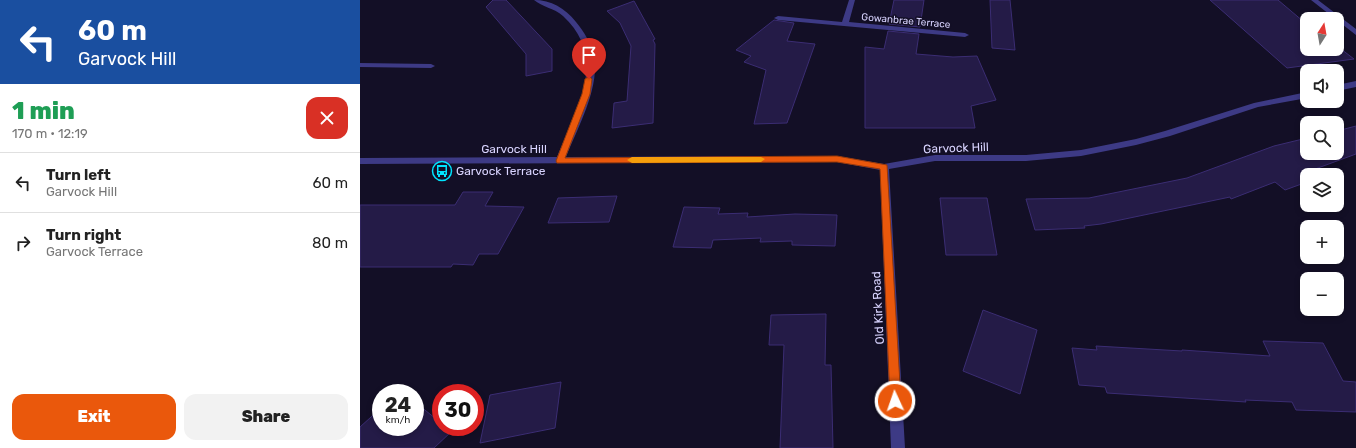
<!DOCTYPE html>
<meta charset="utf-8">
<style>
body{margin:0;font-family:Rubik,sans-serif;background:#f2f2f2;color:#222;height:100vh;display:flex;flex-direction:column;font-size:15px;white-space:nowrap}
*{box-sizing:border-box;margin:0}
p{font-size:13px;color:#767676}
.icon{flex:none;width:22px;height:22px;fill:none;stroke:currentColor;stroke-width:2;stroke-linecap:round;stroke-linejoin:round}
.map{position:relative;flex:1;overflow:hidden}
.side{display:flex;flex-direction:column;background:#fff;width:360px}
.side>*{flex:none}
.banner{background:#1a4fa0;color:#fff;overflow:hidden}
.needle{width:26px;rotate:11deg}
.buttons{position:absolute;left:940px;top:12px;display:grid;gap:8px}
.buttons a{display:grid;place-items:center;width:44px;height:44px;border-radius:8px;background:#fff;box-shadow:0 2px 6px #0003;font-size:20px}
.speed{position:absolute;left:12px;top:384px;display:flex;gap:8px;font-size:20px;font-weight:700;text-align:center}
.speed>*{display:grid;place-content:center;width:52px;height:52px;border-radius:50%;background:#fff;box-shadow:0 2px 6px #0003;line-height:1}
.speed small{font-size:10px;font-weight:400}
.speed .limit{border:6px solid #d22;background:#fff;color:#111}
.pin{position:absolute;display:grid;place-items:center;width:34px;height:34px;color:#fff;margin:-41px -17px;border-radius:50% 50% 50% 0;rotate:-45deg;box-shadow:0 0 4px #0007}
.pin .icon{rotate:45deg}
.me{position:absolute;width:44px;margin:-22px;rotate:357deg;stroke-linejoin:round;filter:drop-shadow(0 0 3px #0008)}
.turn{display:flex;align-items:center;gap:14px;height:84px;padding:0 12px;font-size:18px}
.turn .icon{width:52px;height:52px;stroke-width:2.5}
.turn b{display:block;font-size:28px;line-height:34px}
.round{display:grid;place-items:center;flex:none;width:42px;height:42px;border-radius:12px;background:#f2f2f2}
.head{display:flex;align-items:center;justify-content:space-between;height:68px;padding:0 12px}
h1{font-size:24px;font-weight:800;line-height:30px;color:#1e9e55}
.button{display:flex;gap:8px;margin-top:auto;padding:8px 12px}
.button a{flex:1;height:46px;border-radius:12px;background:#ea580c;color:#fff;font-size:16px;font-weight:800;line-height:46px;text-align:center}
.button a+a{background:#f2f2f2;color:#222}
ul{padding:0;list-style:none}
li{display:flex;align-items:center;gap:12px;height:60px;padding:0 12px;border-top:1px solid #e0e0e0}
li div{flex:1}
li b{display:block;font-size:15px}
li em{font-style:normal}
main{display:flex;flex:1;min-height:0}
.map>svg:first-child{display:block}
</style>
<main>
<section class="side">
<div class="banner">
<div class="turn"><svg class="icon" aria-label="left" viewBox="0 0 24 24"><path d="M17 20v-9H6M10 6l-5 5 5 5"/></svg><div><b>60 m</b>Garvock Hill</div></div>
</div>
<div class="head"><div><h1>1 min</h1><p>170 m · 12:19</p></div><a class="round" style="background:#d93025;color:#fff"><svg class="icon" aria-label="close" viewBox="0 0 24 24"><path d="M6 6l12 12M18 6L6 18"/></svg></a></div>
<ul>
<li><svg class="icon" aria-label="left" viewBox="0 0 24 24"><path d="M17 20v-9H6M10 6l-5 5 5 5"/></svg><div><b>Turn left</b><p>Garvock Hill</p></div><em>60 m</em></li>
<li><svg class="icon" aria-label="right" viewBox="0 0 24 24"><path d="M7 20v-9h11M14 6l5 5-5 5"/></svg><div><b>Turn right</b><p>Garvock Terrace</p></div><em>80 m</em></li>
</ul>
<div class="button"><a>Exit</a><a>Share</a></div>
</section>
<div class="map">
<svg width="996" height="448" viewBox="0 0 996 448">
<rect width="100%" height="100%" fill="#130f26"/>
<path fill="#241b47" stroke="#3b2d73" d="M133,0H146L192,49V71L166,76V54L126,7Z
M534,0H564L560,27L529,24Z
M630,0H650L655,50L632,48Z
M850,0H918L944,22L947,23V49H977V46L994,59L927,68Z
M274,1L295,39L293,40L295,44L293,123L252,128L254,103L267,101L271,46L260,23L247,11Z
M414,20L434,23L427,41L455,44L427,123L394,124L406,70L384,62L391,56L376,50Z
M528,31L559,34L556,54L593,57L617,56L636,100L611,106L615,128H505V47L524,49Z
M996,126V154L947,172V182L925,190L915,182L871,199L870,197L741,224L724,226L725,228L675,230L666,199L729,198L827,178L914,146L947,138V153H977V131Z
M103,192H133L125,206L164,207L138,254H119L113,265L93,264L91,267H0V205H95Z
M257,196L249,222L188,223L198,198Z
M580,198H627L637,255H586Z
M324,207L360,208L358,214L388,213L387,217L435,214L477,215L475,246L432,245V241L400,242L401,238L353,240L351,248L313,247Z
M623,310L677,330L660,394L603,371Z
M466,314L465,365H471L473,448H420L424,345H409L411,315Z
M903,341L963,343L983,381L996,382V412L936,410L932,402L885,400L886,402L747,393L745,387L719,385L712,348L737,350L736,346L822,351V350L910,356Z
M201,382L195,428L120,443L130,395Z
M55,402L81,423V427H87L92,431L74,448H0V427L21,408V427H55Z"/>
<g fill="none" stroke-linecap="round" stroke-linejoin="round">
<path fill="#3d3a85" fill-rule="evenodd" d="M0,63L71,64L75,66L71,68L0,67Z"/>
<path fill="#3d3a85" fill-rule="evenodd" d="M174,0C191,0 205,8 216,22C224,32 232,44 234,57C240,88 217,129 206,157L477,156L524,164L575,155H666L721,150L776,139L805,131L894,103L947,92V98L898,107L810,136L776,145L721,156L666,161H575L529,169L545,448H531L520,170L477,162L0,164V158L197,157C216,111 249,58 203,16C194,8 182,7 174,0Z
M489,0H495L489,22L605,33L609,35L605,37L418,20L414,18L418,16L482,22Z
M951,0H958L996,29V35Z
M996,81V87L977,91V85Z"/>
</g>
<path fill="#ea580c" stroke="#983908" d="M229,76L232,79L230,94L205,158L477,156L527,165L541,401L539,405L535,407L531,405L530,401L520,169L477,162L197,163L196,161L222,94L225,79Z"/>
<path fill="#f59e0b" d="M272,157H401L405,159L401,162L272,163L267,160Z"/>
<defs>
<symbol id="bus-ring" viewBox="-11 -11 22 22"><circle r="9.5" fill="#130f26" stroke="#00e5ff" stroke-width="1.5"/><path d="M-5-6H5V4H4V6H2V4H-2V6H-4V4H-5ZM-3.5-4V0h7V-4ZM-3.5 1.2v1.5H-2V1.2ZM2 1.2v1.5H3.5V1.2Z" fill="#00e5ff"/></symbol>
</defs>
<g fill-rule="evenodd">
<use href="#bus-ring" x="71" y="160" width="22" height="22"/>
</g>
<g text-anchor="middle" stroke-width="3" stroke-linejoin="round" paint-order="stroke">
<g font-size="10" fill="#d9d4ff" stroke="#130f26">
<text transform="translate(546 20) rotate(5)" y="4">Gowanbrae Terrace</text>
</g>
<g font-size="12" fill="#d9d4ff" stroke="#130f26">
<text transform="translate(596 148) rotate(-2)" y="4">Garvock Hill</text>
<text x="154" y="153">Garvock Hill</text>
<text transform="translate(518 308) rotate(-93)" y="4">Old Kirk Road</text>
</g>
<g font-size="12" fill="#d9d4ff" stroke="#130f26" text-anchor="start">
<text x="96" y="175">Garvock Terrace</text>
</g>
</g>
</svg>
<div class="buttons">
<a><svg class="needle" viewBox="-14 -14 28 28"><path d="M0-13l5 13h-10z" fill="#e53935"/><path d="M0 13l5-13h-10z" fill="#767676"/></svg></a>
<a><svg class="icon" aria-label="sound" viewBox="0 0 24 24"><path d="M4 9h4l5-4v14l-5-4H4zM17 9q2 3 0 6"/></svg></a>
<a><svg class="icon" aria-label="search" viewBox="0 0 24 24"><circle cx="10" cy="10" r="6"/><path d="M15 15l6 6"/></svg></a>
<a><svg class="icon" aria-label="layers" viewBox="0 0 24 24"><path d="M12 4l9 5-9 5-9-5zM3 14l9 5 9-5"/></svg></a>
<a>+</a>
<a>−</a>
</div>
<div class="speed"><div>24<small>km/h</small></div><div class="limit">30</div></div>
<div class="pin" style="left:229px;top:79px;background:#d93025"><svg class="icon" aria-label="arrive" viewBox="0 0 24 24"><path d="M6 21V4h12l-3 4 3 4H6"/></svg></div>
<svg class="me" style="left:535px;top:401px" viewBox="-20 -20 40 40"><circle r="17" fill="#ea580c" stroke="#fff" stroke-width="3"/><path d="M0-11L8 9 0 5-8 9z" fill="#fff"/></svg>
</div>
</main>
